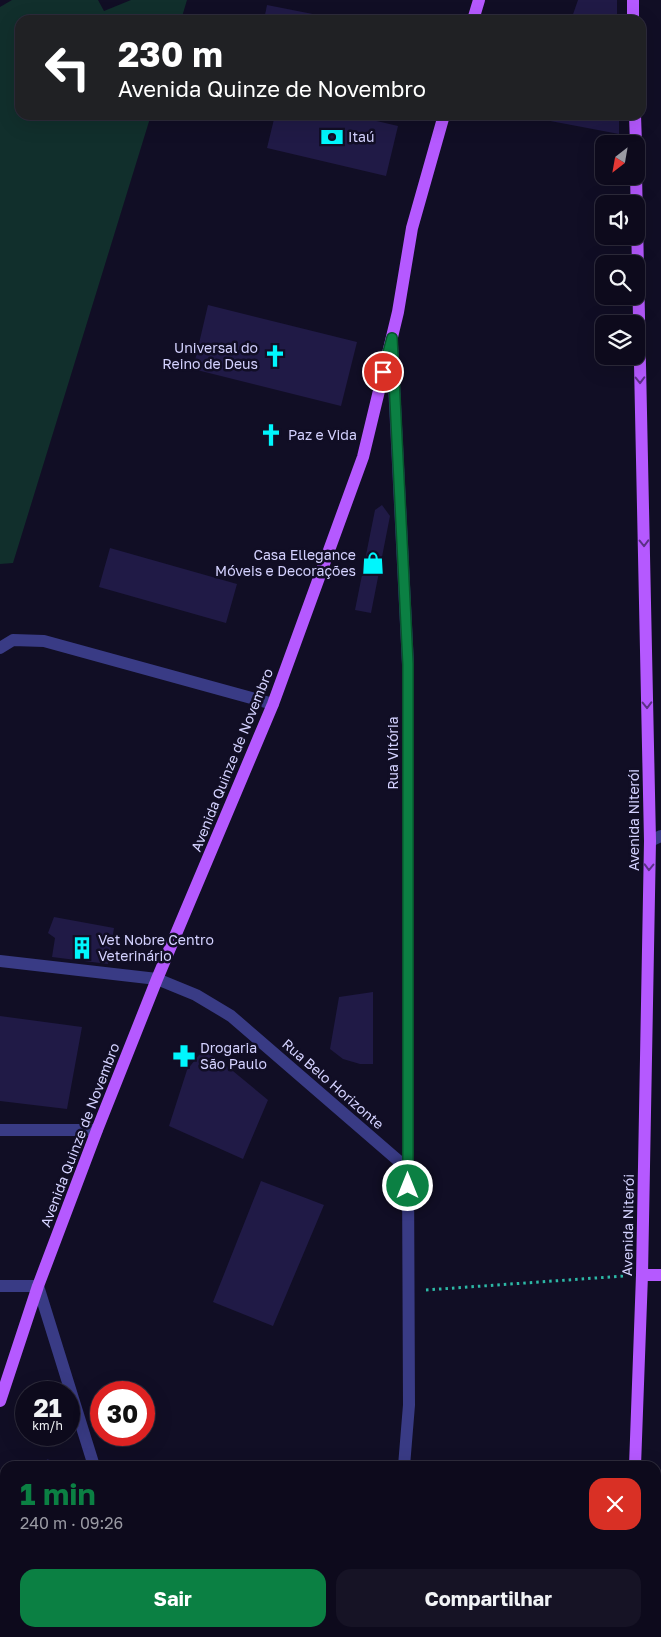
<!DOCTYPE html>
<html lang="pt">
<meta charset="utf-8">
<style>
body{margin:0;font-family:"Golos Text",sans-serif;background:#161325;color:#f1f3f6;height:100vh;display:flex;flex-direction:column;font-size:19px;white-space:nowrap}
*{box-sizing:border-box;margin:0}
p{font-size:16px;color:#9a9aa3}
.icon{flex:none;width:28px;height:28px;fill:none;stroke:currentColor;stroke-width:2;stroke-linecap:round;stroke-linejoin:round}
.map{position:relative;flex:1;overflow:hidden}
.drawer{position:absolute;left:0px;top:1461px;width:661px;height:176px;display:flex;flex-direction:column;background:#0d0a1c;border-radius:15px 15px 0 0;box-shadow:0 5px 20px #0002,0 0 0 1px #2d2b3b}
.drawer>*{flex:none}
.banner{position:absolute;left:15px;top:15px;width:631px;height:105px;border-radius:15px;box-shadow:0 5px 20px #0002,0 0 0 1px #2d2b3b;background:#202124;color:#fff;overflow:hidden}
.needle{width:32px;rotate:211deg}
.tools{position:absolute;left:595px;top:135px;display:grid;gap:10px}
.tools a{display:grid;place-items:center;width:50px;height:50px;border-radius:10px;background:#0d0a1c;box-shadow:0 5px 20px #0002,0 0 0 1px #2d2b3b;font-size:25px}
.speed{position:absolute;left:15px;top:1381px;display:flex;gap:10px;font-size:25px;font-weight:700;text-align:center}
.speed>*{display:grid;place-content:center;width:65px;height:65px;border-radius:50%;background:#0d0a1c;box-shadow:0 5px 20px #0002,0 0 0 1px #2d2b3b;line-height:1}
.speed small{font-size:12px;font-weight:400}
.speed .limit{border:8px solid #d22;background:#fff;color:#111}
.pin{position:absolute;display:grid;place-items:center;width:42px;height:42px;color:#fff;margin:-21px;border:2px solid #fff;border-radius:50%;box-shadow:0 1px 5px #0007}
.me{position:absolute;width:55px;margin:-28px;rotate:0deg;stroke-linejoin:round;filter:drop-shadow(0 0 4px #0008)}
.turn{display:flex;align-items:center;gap:18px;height:105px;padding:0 20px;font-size:22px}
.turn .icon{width:65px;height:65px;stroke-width:2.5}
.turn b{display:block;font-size:35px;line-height:42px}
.round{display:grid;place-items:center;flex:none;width:52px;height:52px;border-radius:15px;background:#161325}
.overview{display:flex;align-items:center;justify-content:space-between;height:85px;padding:0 20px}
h1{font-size:30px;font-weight:700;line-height:38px;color:#0b8043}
.cta{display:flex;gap:10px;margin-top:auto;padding:10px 20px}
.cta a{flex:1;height:58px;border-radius:15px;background:#0b8043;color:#fff;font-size:20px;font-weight:700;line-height:58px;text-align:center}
.cta a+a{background:#161325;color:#f1f3f6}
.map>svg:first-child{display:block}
</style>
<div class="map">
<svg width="661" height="1637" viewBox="0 0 661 1637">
<rect width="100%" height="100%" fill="#110e25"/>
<path fill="#112f2c" d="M12,0H98L104,11L131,0H187L181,20H20V115H151L13,563L0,564V7Z"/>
<path fill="#201a46" d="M578,0H617V20H571Z
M267,5L338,19V20H264Z
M275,115H351L398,126L386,176L267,148Z
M524,115H619V134L524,116Z
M208,305L357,342L341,406L193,369Z
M382,505L390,516L371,613L355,610L375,510Z
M110,548L237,584L226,623L99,587Z
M54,917L114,928L108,964L52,957L55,938L48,933Z
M373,992V1064H360L343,1059L330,1049L339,997Z
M0,1016L82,1027L67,1109L0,1101Z
M203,1050L222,1062L268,1100L243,1159L169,1126L187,1070Z
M261,1181L324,1205L273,1326L213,1302Z
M47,1459L67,1466H45Z
M0,1555L5,1557V1602L0,1600Z
M0,1613L5,1615V1632H30L29,1637H0Z"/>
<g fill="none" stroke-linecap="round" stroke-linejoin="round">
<path stroke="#2db8a6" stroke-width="3" stroke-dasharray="2.5 4" stroke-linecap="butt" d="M426,1290L624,1276"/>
<path stroke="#393b85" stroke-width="12" d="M392,344L408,665V1169
M0,648L13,640L44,641L273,704
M650,841L661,836
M0,961L157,979L196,995L231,1016L408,1169L409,1405L404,1466
M0,1130H97
M0,1286H38L94,1466
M144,1632L145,1637
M386,1637V1632"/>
<path stroke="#b559ff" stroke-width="12" d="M633,0V20
M473,20L479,0
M635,115L636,144
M642,1275H661
M0,1401L38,1286L97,1130L157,979L273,704L363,457L398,312L412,228L444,115
M635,1466L642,1275L650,841L636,174
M614,1637L615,1632"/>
</g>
<defs><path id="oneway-chevron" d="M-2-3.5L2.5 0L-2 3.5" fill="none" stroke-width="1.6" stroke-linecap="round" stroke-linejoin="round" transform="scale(1.25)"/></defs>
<g stroke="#5b3087">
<use href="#oneway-chevron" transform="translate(640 380) rotate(89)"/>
<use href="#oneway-chevron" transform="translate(644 543) rotate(89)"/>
<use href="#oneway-chevron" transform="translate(647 705) rotate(89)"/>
<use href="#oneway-chevron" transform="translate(649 867) rotate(91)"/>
</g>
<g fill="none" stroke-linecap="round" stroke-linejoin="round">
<defs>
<path id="route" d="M383,372L392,338L408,664V1186"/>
</defs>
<use href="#route" stroke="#07532c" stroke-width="12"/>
<use href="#route" stroke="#0b8043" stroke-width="9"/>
</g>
<defs>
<symbol id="bank-bare" viewBox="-9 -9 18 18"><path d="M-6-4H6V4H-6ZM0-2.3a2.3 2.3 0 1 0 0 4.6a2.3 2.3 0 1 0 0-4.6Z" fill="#00f6fd" stroke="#110e25" stroke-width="2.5" paint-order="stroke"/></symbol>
<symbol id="church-bare" viewBox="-9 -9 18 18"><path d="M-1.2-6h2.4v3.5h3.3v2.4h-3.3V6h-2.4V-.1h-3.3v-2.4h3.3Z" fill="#00f6fd" stroke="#110e25" stroke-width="2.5" paint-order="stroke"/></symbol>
<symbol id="shop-bare" viewBox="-9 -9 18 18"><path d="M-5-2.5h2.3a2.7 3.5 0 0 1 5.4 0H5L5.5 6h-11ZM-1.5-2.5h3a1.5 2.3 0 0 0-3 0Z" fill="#00f6fd" stroke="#110e25" stroke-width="2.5" paint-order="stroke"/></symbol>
<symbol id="building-bare" viewBox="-9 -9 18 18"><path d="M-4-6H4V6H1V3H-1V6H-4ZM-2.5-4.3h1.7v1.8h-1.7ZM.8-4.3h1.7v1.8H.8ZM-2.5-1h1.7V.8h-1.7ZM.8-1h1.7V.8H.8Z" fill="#00f6fd" stroke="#110e25" stroke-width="2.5" paint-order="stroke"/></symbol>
<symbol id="pharmacy-bare" viewBox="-9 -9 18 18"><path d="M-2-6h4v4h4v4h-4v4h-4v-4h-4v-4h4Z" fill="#00f6fd" stroke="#110e25" stroke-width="2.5" paint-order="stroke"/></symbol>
</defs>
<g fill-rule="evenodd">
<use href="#bank-bare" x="316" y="121" width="32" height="32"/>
<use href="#church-bare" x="259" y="340" width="32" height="32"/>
<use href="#church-bare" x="255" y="419" width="32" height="32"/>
<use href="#shop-bare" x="357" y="547" width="32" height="32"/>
<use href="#building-bare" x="66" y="932" width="32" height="32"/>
<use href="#pharmacy-bare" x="168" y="1040" width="32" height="32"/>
</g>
<g text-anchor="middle" stroke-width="5" stroke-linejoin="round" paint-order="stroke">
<g font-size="14" fill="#d4d2ff" stroke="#110e25" text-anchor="start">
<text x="348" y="142">Itaú</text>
<text x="258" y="353" text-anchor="end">Universal do<tspan x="258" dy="16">Reino de Deus</tspan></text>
<text x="288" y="440">Paz e Vida</text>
<text x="356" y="560" text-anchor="end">Casa Ellegance<tspan x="356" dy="16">Móveis e Decorações</tspan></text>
<text x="98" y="945">Vet Nobre Centro<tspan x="98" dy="16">Veterinário</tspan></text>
<text x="200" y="1053">Drogaria<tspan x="200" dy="16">São Paulo</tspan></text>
</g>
<g font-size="14" fill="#d4d2ff" stroke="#110e25">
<text transform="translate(393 753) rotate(-90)" y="5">Rua Vitória</text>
<text transform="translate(232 760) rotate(-68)" y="5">Avenida Quinze de Novembro</text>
<text transform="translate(634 820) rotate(-90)" y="5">Avenida Niterói</text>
<text transform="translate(333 1084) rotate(41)" y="5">Rua Belo Horizonte</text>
<text transform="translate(80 1135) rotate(-69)" y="5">Avenida Quinze de Novembro</text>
<text transform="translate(628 1225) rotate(-89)" y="5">Avenida Niterói</text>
</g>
</g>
</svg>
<div class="tools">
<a><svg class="needle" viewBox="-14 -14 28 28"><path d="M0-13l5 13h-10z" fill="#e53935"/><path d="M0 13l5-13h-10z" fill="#9a9aa3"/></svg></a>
<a><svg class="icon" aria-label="sound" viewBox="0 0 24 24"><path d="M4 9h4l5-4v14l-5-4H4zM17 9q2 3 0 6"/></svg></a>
<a><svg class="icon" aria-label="search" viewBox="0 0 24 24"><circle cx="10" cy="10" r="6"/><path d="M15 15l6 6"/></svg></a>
<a><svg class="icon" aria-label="layers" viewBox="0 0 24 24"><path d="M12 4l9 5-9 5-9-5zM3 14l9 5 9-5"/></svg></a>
</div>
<div class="speed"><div>21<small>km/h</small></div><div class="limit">30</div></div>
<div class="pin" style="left:383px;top:372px;background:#d93025"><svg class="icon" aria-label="arrive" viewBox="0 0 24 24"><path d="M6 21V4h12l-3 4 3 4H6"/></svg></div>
<svg class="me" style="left:408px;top:1186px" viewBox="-20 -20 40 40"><circle r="17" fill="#0b8043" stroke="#fff" stroke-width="3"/><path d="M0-11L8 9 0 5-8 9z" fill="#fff"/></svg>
<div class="banner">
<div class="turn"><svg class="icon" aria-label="left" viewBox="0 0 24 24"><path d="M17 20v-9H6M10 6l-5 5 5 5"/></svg><div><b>230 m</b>Avenida Quinze de Novembro</div></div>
</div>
<section class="drawer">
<div class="overview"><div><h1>1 min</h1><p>240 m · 09:26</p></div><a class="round" style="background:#d93025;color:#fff"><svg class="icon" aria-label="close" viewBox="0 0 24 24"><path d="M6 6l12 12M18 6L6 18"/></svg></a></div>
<div class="cta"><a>Sair</a><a>Compartilhar</a></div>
</section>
</div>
